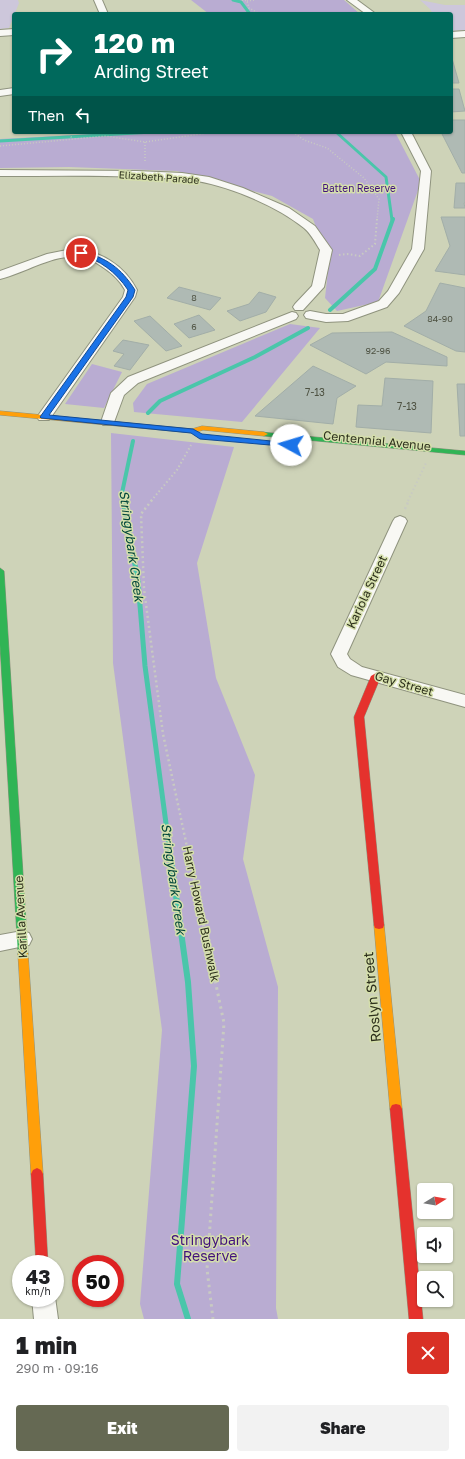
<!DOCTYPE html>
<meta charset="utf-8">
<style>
body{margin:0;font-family:"Golos Text",sans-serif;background:#f2f2f2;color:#202124;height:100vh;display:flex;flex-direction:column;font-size:15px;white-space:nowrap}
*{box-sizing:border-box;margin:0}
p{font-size:13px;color:#757577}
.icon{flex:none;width:22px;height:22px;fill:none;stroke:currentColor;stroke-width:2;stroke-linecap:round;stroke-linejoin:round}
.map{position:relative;height:1319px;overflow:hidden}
.side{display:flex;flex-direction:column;background:#fff;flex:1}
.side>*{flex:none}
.guide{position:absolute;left:12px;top:12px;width:441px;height:122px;border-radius:4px;box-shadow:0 1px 3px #0004;background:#00695c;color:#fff;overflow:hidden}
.needle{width:26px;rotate:79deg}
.fabs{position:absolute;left:417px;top:1183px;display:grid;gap:8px}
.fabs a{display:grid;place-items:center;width:36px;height:36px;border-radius:4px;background:#fff;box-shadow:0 1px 3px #0004;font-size:20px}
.speed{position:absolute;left:12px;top:1255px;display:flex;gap:8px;font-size:20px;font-weight:700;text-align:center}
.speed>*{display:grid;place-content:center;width:52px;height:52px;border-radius:50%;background:#fff;box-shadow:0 1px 3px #0004;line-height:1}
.speed small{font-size:10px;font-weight:400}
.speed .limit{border:6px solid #d22;background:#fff;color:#111}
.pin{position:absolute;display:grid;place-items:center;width:34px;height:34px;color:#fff;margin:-17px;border:2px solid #fff;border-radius:50%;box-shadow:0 1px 4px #0007}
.me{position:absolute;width:44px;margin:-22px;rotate:276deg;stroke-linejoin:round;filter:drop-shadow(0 0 3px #0008)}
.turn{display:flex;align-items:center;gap:14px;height:84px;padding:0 16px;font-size:18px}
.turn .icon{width:52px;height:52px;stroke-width:2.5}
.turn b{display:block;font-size:28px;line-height:34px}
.then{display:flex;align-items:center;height:38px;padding:0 16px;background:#0003;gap:8px;font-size:15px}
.round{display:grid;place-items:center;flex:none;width:42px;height:42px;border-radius:4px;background:#f2f2f2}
.overview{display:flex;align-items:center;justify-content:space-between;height:68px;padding:0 16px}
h1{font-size:24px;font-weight:800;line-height:30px}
.action{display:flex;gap:8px;margin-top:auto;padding:8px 16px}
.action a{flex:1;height:46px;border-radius:4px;background:#656953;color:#fff;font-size:16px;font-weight:800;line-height:46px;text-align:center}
.action a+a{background:#f2f2f2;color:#202124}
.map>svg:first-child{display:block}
</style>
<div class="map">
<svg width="465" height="1319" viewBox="0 0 465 1319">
<rect width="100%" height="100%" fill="#ced3b8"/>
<path fill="#cdc7db" d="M0,0H18L19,3L9,28L0,29Z
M420,0L445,5H465V30L451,31V14H433L430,9Z"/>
<path fill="#b9acd2" d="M191,0H344L360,14H209Z
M129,132H395L421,182L378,302L337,311L325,298L329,262L313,219L272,196L177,171L69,167L0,168V139Z
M290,324L320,328L242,422L134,412L133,403L147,384Z
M92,364L122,372L104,408L65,404Z
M111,433L234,447L197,563L216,678L255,775L243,859L278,987L276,1308L278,1319H144L140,1304L162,1030L113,663Z"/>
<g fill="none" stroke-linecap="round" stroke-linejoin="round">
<path stroke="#4ac6aa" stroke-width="3" d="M233,0L241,2L250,14
M336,132L386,177L392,220
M0,141L152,132"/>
<path stroke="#4ac6aa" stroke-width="4" d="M330,310L375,269L393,219
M148,413L160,401L255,357L308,328
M124,501L122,493L133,441"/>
<path stroke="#4ac6aa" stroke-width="5" d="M123,500L138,581L145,666L171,861"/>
<path stroke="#4ac6aa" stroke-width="6" d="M171,860L188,982L194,1066L177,1284L188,1319"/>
</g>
<path fill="#afbab4" stroke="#a2aea8" d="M451,55L459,83H451Z
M451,89H459L465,111L451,112Z
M451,120H465V173H462L441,132H451Z
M456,183H465V203H464L465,208H454Z
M441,217H465V275L435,271L450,246Z
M440,283L465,288V352L456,351L404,326L426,311Z
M179,287L221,298L210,310L167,298Z
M259,292L276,297L266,312L240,321L227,311L249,304Z
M199,315L215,330L189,338L174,324Z
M150,316L182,346L166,351L134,321Z
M392,332L447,357V366L386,362L366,374L310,345L332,333Z
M123,340L149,345L130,370L114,366L124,354L113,351Z
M313,366L356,386L337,398L333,424L255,416Z
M385,378L433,381L431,433L356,427L358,405L382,406Z
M457,384H465V436H460Z"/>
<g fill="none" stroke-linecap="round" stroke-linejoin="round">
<defs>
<path id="street" d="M94,0H102L108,14H100Z
M347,0H357L376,14H366Z
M14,29V35L0,36V30Z
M465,31V37L451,38V32Z
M14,88V94L0,96V90Z
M401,132H411L431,171L424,249L399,293L387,307L348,321L326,322L306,318L304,315L306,312L310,311L326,314H343L379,301L388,291L412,249L421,171Z
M0,170L136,171L182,173L209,177L243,188L289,208L315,226L332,250L324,287L303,310H295L293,307L295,304L312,286L320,250C315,242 311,234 304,228C277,206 231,187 197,181C179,178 160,178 142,177C95,175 47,176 0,176Z
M72,249C100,250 124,265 137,290L135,297L49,420H39L37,417L123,297L125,290C120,281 113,274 104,268C69,241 36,270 0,279V271L47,254Z
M292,312L296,313L298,316L296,319L138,383L124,395L113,425H103L101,422L111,393L128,377Z
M400,516L405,518L407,521L347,654L350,659L362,667L465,695V707L351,675L338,667L331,654L393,521L395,518Z
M22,931L29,933L32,939L29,945L0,951V935Z
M55,1297L58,1319H34L32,1298H55Z"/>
<path id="fast" d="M261,432L465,451V455L264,436L260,434Z
M0,568L4,571L28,954L27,957L23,959L19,957L18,954L0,645Z"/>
<path id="slow" d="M0,411L192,429L202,426L264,432L268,434L264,436L203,430L193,433L0,415Z
M379,921L383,922L384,925L402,1109L400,1113L396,1114L392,1113L390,1109L374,925L375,922Z
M23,949L27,951L28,954L43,1174L41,1178L37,1180L33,1178L31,1174L18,954L19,951Z"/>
<path id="jam" d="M376,673L381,676L364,717L384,925L383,928L379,929L375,928L374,925L354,717L371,676Z
M396,1104L400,1105L402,1109L423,1319H409L390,1109L392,1105Z
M37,1168L41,1170L43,1174L48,1264H36L31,1174L33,1170Z"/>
</defs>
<use href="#street" stroke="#8f937e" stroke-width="2"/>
<use href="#fast" stroke="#8f937e" stroke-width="1"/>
<use href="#slow" stroke="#8f937e" stroke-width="1"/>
<use href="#jam" stroke="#8f937e" stroke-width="1"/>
<path stroke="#c8cac2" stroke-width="1.5" stroke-dasharray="1 2" stroke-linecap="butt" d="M242,0L247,1L249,8L260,14
M247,1L254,0
M67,132L72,138
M293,132L304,140L327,148L364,178L379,199L377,220
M145,142V163
M0,146L106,136L145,142L214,132"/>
<path stroke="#c8cac2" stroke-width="2" stroke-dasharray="1.5 2.5" stroke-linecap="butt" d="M339,255L347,254L360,256L375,244L377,219
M151,501L177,470L191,445
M408,501L426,463"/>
<path stroke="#c8cac2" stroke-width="2.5" stroke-dasharray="2 3" stroke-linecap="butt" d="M152,500L141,514L144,589L163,734L190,861
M405,509L409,500"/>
<path stroke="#c8cac2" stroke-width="3" stroke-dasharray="2.5 4" stroke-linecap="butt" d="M190,860L224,1023L207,1269L213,1319"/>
<use href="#street" fill="#f8f8f4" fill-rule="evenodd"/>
<use href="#fast" fill="#30b455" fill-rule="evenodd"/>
<use href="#slow" fill="#ff9f0a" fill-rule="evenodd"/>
<use href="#jam" fill="#e5322d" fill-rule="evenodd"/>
</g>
<path fill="#1a73e8" stroke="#114b97" d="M81,251C107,258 121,268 135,290L133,297L49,415L193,429L202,434L291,443L295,445L293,447L200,439L191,433L41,418L40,417L126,297L128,290C116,272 100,260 79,254L78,253Z"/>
<g text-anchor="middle" stroke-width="3" stroke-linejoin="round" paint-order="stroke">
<g font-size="9" fill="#4e5242">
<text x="194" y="301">8</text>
<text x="440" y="322">84-90</text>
<text x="194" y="330">6</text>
<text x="378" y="354">92-96</text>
</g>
<g font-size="10" fill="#2d301c" stroke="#d5dfac">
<text transform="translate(159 177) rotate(4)" y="4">Elizabeth Parade</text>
</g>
<g font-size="10" fill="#42117d" stroke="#d5dfac">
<text x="359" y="192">Batten Reserve</text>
</g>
<g font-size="10" fill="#4e5242">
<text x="315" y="396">7-13</text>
<text x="407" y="410">7-13</text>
</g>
<g font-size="12" fill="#2d301c" stroke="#d5dfac">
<text transform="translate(377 441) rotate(6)" y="4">Centennial Avenue</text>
<text transform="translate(367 592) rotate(-65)" y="4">Kariola Street</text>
<text transform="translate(404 684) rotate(16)" y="4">Gay Street</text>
<text transform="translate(201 914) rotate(78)" y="4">Harry Howard Bushwalk</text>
<text transform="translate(21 917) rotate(-93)" y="4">Karilla Avenue</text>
</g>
<g font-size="13" font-style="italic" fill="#02473b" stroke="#d5dfac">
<text transform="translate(132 546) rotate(82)" y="5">Stringybark Creek</text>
<text transform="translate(174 879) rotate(82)" y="5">Stringybark Creek</text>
</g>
<g font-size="14" fill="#2d301c" stroke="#d5dfac">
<text transform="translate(372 997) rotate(-95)" y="5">Roslyn Street</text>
</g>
<g font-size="14" fill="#42117d" stroke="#d5dfac">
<text x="210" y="1245">Stringybark<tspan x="210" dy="16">Reserve</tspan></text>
</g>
</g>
</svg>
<div class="fabs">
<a><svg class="needle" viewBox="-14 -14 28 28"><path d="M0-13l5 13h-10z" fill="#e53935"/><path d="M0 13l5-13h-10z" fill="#757577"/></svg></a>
<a><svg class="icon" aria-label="sound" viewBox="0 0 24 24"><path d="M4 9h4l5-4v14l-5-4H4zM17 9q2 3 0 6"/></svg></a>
<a><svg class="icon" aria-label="search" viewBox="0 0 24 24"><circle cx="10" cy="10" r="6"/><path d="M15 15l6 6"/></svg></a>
</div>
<div class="speed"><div>43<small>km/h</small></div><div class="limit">50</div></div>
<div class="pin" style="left:81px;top:253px;background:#d93025"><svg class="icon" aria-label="arrive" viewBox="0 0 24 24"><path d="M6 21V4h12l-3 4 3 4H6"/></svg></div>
<svg class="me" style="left:291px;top:445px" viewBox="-20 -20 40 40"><circle r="19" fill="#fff"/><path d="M0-13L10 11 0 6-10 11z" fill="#1a73e8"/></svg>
<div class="guide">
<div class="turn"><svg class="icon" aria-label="right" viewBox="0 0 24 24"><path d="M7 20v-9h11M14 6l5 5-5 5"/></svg><div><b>120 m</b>Arding Street</div></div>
<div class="then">Then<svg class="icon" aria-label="left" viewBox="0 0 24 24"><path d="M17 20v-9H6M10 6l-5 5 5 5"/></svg></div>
</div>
</div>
<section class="side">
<div class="overview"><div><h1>1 min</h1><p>290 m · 09:16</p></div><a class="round" style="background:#d93025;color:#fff"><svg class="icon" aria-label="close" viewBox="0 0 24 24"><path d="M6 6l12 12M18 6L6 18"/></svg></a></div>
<div class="action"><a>Exit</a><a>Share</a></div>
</section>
